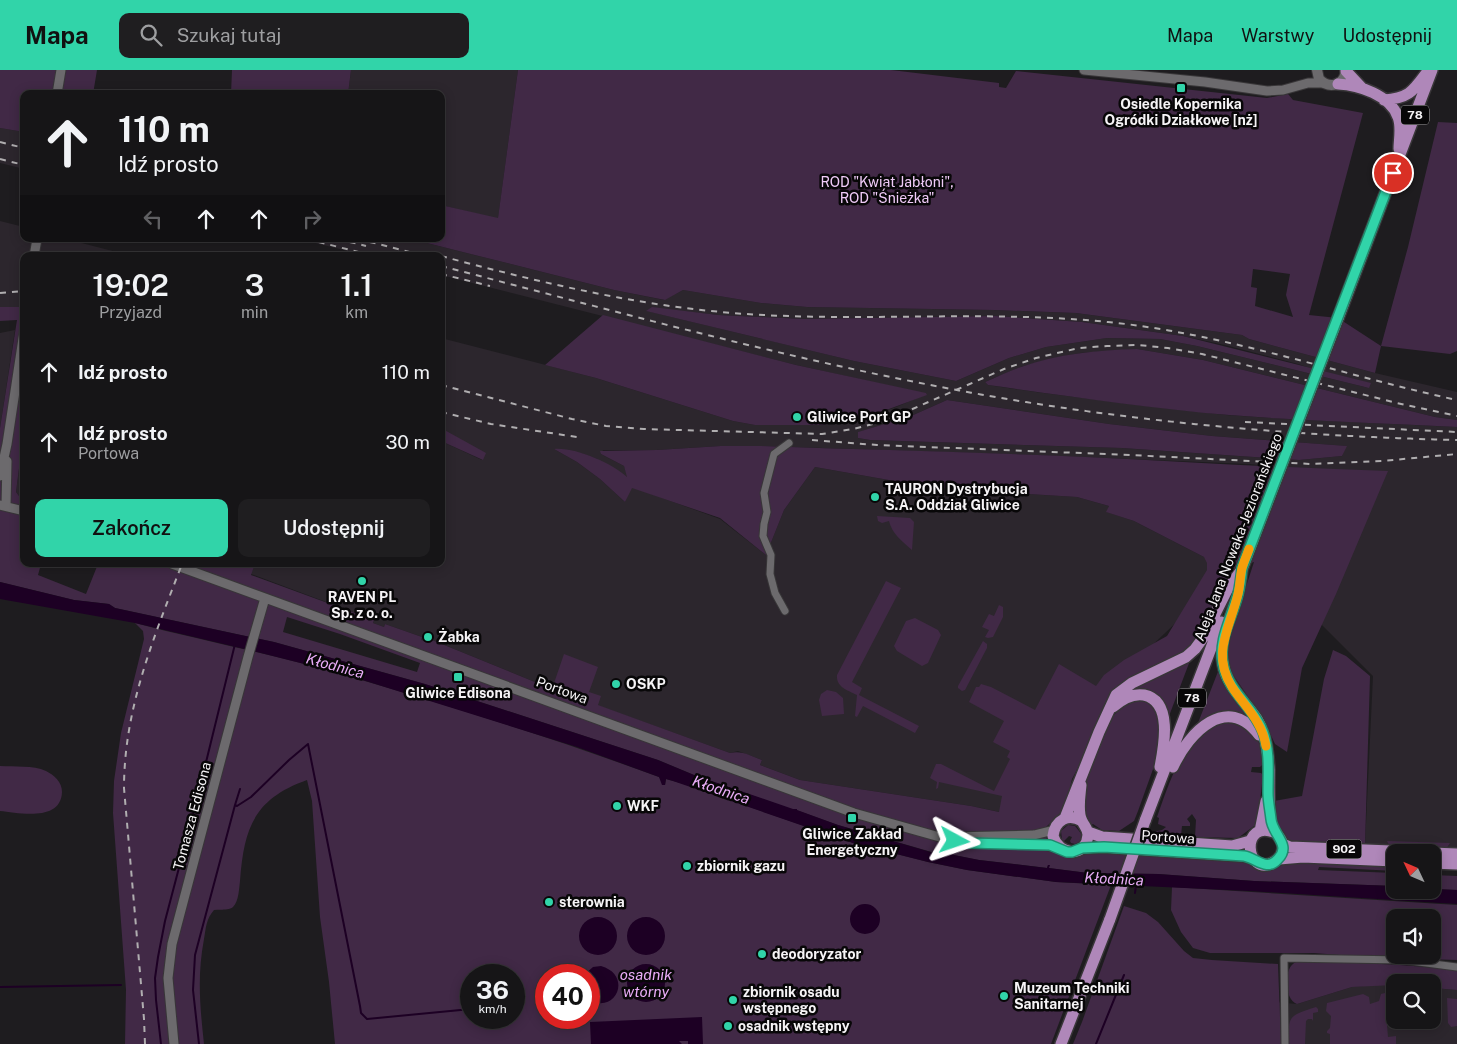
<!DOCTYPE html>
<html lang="pl">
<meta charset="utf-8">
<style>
body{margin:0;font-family:"Public Sans",sans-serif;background:#1f1e20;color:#f1f3f6;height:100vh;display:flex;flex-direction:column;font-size:19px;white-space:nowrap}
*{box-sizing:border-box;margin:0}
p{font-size:16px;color:#9e9fa1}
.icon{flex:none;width:28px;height:28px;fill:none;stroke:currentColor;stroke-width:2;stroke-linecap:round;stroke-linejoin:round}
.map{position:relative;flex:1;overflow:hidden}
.sheet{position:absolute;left:20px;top:182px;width:425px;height:315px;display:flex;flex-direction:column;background:#161517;border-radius:10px;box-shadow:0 2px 12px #0003,0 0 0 1px #353436}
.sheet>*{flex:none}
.guide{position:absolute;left:20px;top:20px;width:425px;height:152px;border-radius:10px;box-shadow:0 2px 12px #0003,0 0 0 1px #353436;background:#161517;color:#f1f3f6;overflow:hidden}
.needle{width:32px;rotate:314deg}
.controls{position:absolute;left:1386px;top:774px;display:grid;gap:10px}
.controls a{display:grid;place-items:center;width:55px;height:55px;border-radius:10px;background:#161517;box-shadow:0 2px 12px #0003,0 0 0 1px #353436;font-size:25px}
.speed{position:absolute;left:460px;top:894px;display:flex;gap:10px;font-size:25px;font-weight:700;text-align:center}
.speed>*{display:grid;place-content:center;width:65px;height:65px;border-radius:50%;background:#161517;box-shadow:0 2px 12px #0003,0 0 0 1px #353436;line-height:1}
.speed small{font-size:12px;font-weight:400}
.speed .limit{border:8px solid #d22;background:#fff;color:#111}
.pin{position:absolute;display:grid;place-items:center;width:42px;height:42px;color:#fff;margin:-21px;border:2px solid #fff;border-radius:50%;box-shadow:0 1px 5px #0007}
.me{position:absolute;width:55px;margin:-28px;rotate:95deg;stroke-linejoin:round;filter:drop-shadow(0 0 4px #0008)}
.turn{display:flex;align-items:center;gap:18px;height:105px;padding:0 15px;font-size:22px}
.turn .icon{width:65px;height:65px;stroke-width:2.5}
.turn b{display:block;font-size:35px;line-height:42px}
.lanes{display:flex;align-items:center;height:48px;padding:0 15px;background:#0003;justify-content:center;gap:25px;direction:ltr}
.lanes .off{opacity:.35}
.eta{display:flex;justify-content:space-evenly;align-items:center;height:85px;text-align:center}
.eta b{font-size:30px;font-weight:600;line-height:35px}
.primary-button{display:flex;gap:10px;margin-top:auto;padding:10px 15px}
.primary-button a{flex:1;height:58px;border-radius:10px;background:#31d4a9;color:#111;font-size:20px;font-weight:600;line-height:58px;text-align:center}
.primary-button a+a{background:#1f1e20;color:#f1f3f6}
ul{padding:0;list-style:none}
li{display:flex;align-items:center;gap:15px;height:70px;padding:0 15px}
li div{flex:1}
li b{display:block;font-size:19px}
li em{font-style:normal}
header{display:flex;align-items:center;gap:30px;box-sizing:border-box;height:70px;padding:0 25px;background:#31d4a9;color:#111}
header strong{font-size:24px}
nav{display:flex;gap:28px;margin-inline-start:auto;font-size:18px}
.search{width:350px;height:45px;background:#1f1e20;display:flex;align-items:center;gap:12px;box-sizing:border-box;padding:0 18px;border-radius:10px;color:#9e9fa1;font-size:19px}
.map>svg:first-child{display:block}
</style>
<header>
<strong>Mapa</strong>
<div class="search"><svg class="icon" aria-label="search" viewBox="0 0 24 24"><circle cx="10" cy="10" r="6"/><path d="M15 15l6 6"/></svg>Szukaj tutaj</div>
<nav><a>Mapa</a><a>Warstwy</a><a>Udostępnij</a></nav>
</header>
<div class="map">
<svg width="1457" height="974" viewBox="0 0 1457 974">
<rect width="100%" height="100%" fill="#1e1c1f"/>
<path fill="#2c262d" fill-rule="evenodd" d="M351,0H518L498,149L441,135V24H348Z
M0,58L24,62V99L0,93Z
M0,151L24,157V169H66L132,186H24V237H0Z
M299,169H411L614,220L664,230L683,220L761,233L807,237L994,240L1076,243L1242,265L1249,269L1375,303L1457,322V350L1435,347L1203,290L1137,279L1080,283L1050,289L1021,297L985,312L988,315L1036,322L1138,335L1226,345L1289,349L1457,357V779L1365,775L1373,606L1258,491L1292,398L1249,394L1032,385L760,376H721L657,380H603L601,384L624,396L632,417L720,449L766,485L784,440L815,397L934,418L1077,427L1109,436L1107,442L1134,451L1204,487L1232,499L1142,585L1103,611L1046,752L971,736L800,710L760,695L762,690L738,681L730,683L552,619L432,570L430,574L420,570L422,567L385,554L384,557L373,553L374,550L251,504L255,494H441V371L482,390L485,384L441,358V268L596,308L733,351L755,355H822L870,346L896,337L927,324L796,295L441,205V186H368ZM652,238L718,245L804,249L995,246L1082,252L1183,266L1225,275L1298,294L1369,318L1197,276L1160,269L1107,268L1046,277L1009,288L956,311L854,291L647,241ZM947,330L1109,354L1212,366L1346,376L1342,386L1299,390L1122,378L870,370L858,368L859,362L911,346ZM554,379L584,384L597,389L631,417L625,432L600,409L577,392Z
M15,260L0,358V263Z
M24,359V428L19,426L16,422Z
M1389,914L1395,915V950H1432L1433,918L1457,920V974H1275L1274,932L1297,934L1352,917Z"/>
<path fill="#412946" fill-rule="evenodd" d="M0,0H97L93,24H24V62L0,58Z
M232,0H351L348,24H231Z
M518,0H891L999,13V17L1006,18L1016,1L1267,28L1288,24L1293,30L1363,43L1309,245L1338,248L1381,276L1408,177L1438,52L1457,53V281L1450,284L1381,276L1375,303L1249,269L1242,265L1076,243L994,240L807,237L761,233L683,220L665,230L614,220L411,169H441V135L498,148ZM1253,199L1290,204L1286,225L1293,247L1255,236L1257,218L1251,217Z
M0,237H24V359L16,422L19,426L24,428V494H41L38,505L86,524L98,494H255L251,505L374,550L373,553L384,557L385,554L422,567L421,570L430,573L432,570L552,619L564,584L598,597L589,622L601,626L598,635L730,683C742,680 751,686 762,690L760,695L800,710L971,736L999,742L1002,726L939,712L938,718L936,719L937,712L930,708L936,694H941L994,721L1010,689L1007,687L1010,681L993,672L1004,651L969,632L976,617H979L981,614L991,617L1035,640L1059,594L1096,616L1104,605L1124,590L1167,566L1207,500V493L1204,487L1134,451L1106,442L1109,436L1077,427L934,418L815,397L784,440L766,485L720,448L632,418L625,432L600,409L577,392L554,379C575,377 612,393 627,407L624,396L601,384L600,381L657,380L721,376H760C869,380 977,382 1086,387C1186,392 1287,398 1388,401L1336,524L1302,598L1287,682L1275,674L1262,647L1229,599L1227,582L1228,572L1254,492L1232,499L1210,548L1190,577L1175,588L1116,620L1106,633L1085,684L1072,709L1066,735L1062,742L1046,757L1047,779L1074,787L1092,782L1246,790L1267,800L1276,798L1292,791L1395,794V801L1319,797L1318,800L1395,803V816L1254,811L1158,804L1088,803L1048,798V795L1047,798L979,790L938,782L935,783L838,755L796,740V739L793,740L694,705L658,690L425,614L274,572L115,538L109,534L74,530L0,512V358L17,250L0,251ZM287,547L340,564L420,593L417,602L283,562Z
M652,237L718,245L804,249L995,246L1082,252L1183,266L1371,313L1369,318L1197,276L1160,269L1107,268L1046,277L1009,288L956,311L854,291L646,241Z
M603,245L796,295L926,323L927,325L870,346L822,355H755L733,351L596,308L545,295Z
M1137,279L1203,290L1435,347L1457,350V357C1381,353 1305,351 1229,345C1148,338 1068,326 988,315L985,312C997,307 1009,301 1021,297C1058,284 1097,280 1137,279Z
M947,330L1109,354L1212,366L1347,376L1342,386L1299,390L1122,378L870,370L858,368V362L911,346Z
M441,358L486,383L483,390L441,371Z
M877,446L910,448L914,452L912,480C902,471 892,464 889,451L882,453L878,451Z
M886,511L901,518L852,612L862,618L859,625L919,656L915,663L863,636L857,647L855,646L857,625C847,620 836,617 837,605Z
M999,535L1003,537V547L993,567L988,568L985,567L989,560L982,557L989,544L994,546Z
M915,548L938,560L941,565L928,593L922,596L897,581L894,576L906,551Z
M135,553C203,571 273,584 341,604C448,635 555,669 659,707L665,715L666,709L684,714L853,773L928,792L967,800L1056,812L1111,815L1051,974H335L329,912L320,847L312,731L307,710C254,729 244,758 240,811C239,818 239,831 233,837C228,841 220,839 214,840C206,849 206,858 204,869C197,906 200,937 204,974H125L126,920L113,743L114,711L121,663L144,569L143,561ZM471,905H514V948H471ZM546,905H589V948H546Z
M983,571L987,574V578L965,620L962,621L958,618V616Z
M1333,580L1346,586L1370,606L1365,775L1290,772C1275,761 1275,747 1274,731L1302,726L1324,609Z
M1191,588L1169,646C1162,623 1151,623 1129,620Z
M1219,599L1250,649C1228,637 1219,642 1199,654L1198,653Z
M827,620L836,622L843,628L844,644L822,646L819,630L821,624Z
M1141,628L1152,634L1159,645L1160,676L1157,688L1138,741L1134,751L1119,761L1102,760L1093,754L1091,755L1083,744L1085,707L1107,653L1125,633Z
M1225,650C1230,651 1237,651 1241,653C1255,659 1265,681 1263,694L1260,697H1252L1251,702L1261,703L1263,705L1258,749L1254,756L1238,768L1195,767L1196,750L1192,744L1187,749L1190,753V756H1182L1181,766L1154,765V762L1162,760L1166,757L1158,754L1159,748L1157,747C1168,716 1179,679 1207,658C1212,655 1220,653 1225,650Z
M0,696C14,697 33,695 46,701C54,705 62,712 62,722C61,752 19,743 0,741Z
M1068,755L1075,756L1083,766L1080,772L1075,774L1071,773L1070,771L1072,767L1069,766L1064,771L1062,770L1061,761Z
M1387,771L1450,773L1446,779L1392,777L1389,775Z
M1433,805L1457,806V820L1433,819Z
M1172,817L1457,835V890L1365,887L1314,883H1210L1193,878L1181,862L1171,840ZM1395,848H1432V885H1395Z
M1124,836L1146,843L1158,852L1184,881L1193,888L1212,890L1278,894L1281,974H1073L1082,952Z
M1296,892C1350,892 1403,894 1457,900V920L1433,918L1432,912H1395V915L1352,917L1297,934C1284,930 1283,897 1296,892Z
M1385,923H1395V929L1392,930L1393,955H1387L1388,967L1396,966V974H1330V964L1327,963V961L1330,958L1331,946L1326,941L1327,933L1363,924L1369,927L1370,934L1379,931L1381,924Z
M1447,928L1457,929V956L1451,957L1448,953Z
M1316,937L1318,939V942L1313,943V951L1312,949H1308L1306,951L1305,974H1289C1288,946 1288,946 1316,937Z"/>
<path fill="#1d0024" d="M0,512L74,530L109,534L115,538L274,572L425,614L658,690L694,705L793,739H797V740L838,755L934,783L938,779H940L939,782L979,790L1047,798L1048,795H1050L1049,798L1088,803L1158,804L1254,811L1395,816V820H1432L1433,819L1457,820V834L1249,821L1056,812L967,800L928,792L853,773L673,711L666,709L665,715H662L659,707L577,677L340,603L257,582L135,553L0,529Z
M850 849a15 15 0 1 1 30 0a15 15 0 1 1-30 0Z
M627 866a19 19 0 1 1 38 0a19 19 0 1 1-38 0Z
M579 866a19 19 0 1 1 38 0a19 19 0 1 1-38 0Z
M627 913a19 19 0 1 1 38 0a19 19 0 1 1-38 0Z
M601,896C633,905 616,945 589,930V905H584L593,897Z
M702,947L703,974H688V971H679L682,974H591L590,952Z"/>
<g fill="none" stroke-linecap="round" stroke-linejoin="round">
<path stroke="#1d0024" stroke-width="2" d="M240,719L235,735L237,736L251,727L289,690L308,674L360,936L361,943L367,949L471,939
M1135,823L1136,815
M0,917L121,915
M514,935H521
M161,974L156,930L155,908L158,887L165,851L196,733L235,574
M199,974L193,920L195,885L235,735
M1096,974L1124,905"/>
<defs>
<path id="minor" d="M785,541L775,523L770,504L771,485L763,466L764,454L767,442L764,423L774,384L789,373
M1285,974L1284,888L1403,890L1457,897"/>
<path id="tertiary" d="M1084,0L1205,12L1267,21L1283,20L1308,13H1323
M57,24L61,0
M34,186L37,169
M0,406L7,374L24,262
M0,435L24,441
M6,436L7,391
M172,494L854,743L961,773L1045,775L1059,778
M951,767L1034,765L1054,760
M174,974L168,908L172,874L248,587L265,528"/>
<path id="secondary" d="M1317,0L1319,9C1330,20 1345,15 1346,0"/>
<path id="primary" d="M1346,1L1361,17
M1338,14C1359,15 1390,25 1398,47C1402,57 1399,69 1399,79
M1384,30C1410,28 1413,21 1428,1
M1338,248L1432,0
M1242,498C1241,507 1240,516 1238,524C1232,548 1218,569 1223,594C1227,617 1245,631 1257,649C1266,664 1268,683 1269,700C1269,718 1268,736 1271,754C1273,763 1283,767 1283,777C1283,783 1280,789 1274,792C1245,809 1239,747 1276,763
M1240,504L1266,436
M1113,637C1122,629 1132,623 1144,625C1173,631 1164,676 1160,697
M1173,697C1189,662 1227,623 1259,665
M1081,715C1080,726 1077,742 1082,751C1085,757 1088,759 1088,765C1086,788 1059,786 1053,766C1055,750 1068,743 1082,751
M1065,748L1099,662L1116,625L1132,613L1186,587L1195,579L1203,568L1228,518L1240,502
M1145,751L1221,552
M1260,761L1266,731
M1088,762L1102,767L1232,776L1250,771
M1283,774L1290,777L1416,782
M1082,778L1103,777L1244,786L1252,788
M1432,783L1457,784
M1279,789L1303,787L1395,791
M1432,793L1457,794
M1061,974L1110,849"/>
</defs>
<use href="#minor" stroke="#383638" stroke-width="9"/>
<use href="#tertiary" stroke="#383638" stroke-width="11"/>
<use href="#secondary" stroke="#383638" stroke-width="12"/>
<use href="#primary" stroke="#383638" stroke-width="14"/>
<use href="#minor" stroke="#6c6a6d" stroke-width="7"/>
<use href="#tertiary" stroke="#6c6a6d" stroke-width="9"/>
<use href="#secondary" stroke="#6c6a6d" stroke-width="10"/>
<use href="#primary" stroke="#af87b9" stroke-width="11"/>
<path stroke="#b0aeb0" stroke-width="2" stroke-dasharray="6 6" stroke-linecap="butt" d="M0,72L24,78
M0,89L24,95
M307,169L374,186
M338,169L366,176
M358,169L426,186
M441,186C542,213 642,237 746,244C867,252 988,240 1108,252C1227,264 1341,305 1457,330
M441,196C607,239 772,285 941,317C1111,350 1284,366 1457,370
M441,204L490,216
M0,223L24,221
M441,315L572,349L606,356L644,359L822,364L853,359L885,351L1004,299L1036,288L1079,278L1107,276L1138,275L1168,278L1202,284L1397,333L1457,346
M441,342L491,354L577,367
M1245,352L1457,362
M812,370L877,375L1130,385L1311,394L1382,391L1457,384
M145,974L144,949L124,718C124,638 154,567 182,494"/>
<defs>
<path id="primary-bridge" d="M1266,436L1338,248
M1110,849L1145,751"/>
</defs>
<use href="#primary-bridge" stroke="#383638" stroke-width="14" stroke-linecap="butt"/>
<use href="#primary-bridge" stroke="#af87b9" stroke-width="11"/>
</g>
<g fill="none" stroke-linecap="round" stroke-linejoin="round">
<defs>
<path id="route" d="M955,771L969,773L1050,775L1067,782H1072L1082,778L1104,777L1244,786C1256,788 1267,802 1278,789C1292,775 1272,764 1271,749C1270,740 1268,731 1268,723C1268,703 1270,681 1263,662C1254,637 1228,622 1223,594C1218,569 1232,548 1238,524C1240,516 1241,507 1242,498L1393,103"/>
</defs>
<use href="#route" stroke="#208a6e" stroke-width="12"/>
<use href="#route" stroke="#31d4a9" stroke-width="9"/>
<path stroke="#f59e0b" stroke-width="9" d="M1249,479C1247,485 1244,491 1242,498C1240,506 1240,516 1238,524C1230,558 1211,583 1232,617C1245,637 1262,651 1266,676"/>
</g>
<g fill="#31d4a9" stroke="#080708" stroke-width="2">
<rect x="1176" y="13" width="10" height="10" rx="2.5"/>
<circle cx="797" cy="347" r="5"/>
<circle cx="875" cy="427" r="5"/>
<circle cx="362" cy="511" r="5"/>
<circle cx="428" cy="567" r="5"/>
<rect x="453" y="602" width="10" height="10" rx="2.5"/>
<circle cx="616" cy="614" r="5"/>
<circle cx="617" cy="736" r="5"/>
<rect x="847" y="743" width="10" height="10" rx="2.5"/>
<circle cx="687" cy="796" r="5"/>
<circle cx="549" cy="832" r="5"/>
<circle cx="762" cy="884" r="5"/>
<circle cx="1004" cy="926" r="5"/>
<circle cx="733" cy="930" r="5"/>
<circle cx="728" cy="956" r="5"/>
</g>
<g text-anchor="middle" stroke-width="5" stroke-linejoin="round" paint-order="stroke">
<g fill="#080708" stroke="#afadaf" stroke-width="1">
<rect x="1401" y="35.5" width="28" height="19" rx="4"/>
<rect x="1178" y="618.5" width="28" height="19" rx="4"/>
<rect x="1326.5" y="769.5" width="35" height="19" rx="4"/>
</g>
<g font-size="12" font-weight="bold" fill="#f6f4f6">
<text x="1415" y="49">78</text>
<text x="1192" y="632">78</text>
<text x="1344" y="783">902</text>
</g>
<g font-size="14" font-weight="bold" fill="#f6f4f6" stroke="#080708" text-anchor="start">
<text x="1181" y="39" text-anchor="middle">Osiedle Kopernika<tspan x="1181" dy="16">Ogródki Działkowe [nż]</tspan></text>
<text x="807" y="352">Gliwice Port GP</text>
<text x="885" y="424">TAURON Dystrybucja<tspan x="885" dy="16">S.A. Oddział Gliwice</tspan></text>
<text x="362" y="532" text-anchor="middle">RAVEN PL<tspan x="362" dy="16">Sp. z o. o.</tspan></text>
<text x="438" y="572">Żabka</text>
<text x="626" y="619">OSKP</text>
<text x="458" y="628" text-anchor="middle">Gliwice Edisona</text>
<text x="627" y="741">WKF</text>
<text x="852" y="769" text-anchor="middle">Gliwice Zakład<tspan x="852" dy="16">Energetyczny</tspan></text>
<text x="697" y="801">zbiornik gazu</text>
<text x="559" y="837">sterownia</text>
<text x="772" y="889">deodoryzator</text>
<text x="1014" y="923">Muzeum Techniki<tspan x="1014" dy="16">Sanitarnej</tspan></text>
<text x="743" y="927">zbiornik osadu<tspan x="743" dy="16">wstępnego</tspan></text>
<text x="738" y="961">osadnik wstępny</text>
</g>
<g font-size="14" fill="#f0cbf8" stroke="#080708">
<text x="887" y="117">ROD "Kwiat Jabłoni",<tspan x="887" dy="16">ROD "Śnieżka"</tspan></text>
</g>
<g font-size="14" fill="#f6f4f6" stroke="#080708">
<text transform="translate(1238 467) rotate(-69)" y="5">Aleja Jana Nowaka-Jeziorańskiego</text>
<text transform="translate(562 620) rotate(20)" y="5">Portowa</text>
<text transform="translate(192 746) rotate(-75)" y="5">Tomasza Edisona</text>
<text transform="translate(1168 767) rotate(4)" y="5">Portowa</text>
</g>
<g font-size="15" font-style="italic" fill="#e9acf7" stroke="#080708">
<text transform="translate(335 596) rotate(15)" y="5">Kłodnica</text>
<text transform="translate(721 720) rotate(19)" y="5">Kłodnica</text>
<text transform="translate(1114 809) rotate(3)" y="5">Kłodnica</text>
<text x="646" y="910">osadnik<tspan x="646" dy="17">wtórny</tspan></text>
</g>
</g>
</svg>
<div class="controls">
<a><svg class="needle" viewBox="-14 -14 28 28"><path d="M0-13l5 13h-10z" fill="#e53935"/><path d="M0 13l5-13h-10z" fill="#9e9fa1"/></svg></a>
<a><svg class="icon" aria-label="sound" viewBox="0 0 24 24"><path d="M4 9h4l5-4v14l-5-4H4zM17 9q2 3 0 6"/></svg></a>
<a><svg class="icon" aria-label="search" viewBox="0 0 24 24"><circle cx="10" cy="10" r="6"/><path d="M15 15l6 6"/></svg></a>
</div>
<div class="speed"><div>36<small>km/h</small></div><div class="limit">40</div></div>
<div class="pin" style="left:1393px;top:103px;background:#d93025"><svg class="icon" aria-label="arrive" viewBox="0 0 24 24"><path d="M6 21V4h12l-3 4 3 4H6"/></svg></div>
<svg class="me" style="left:955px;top:771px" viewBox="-20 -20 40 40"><path d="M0-17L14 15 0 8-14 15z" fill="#31d4a9" stroke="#fff" stroke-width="4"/></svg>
<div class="guide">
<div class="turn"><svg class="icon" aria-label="ahead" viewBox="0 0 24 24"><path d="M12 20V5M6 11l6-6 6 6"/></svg><div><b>110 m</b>Idź prosto</div></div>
<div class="lanes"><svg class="icon off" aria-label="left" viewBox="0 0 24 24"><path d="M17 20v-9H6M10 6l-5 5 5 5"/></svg><svg class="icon" aria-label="ahead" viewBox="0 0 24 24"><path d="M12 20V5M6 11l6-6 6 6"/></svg><svg class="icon" aria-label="ahead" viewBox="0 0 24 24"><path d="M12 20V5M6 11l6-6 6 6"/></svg><svg class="icon off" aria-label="right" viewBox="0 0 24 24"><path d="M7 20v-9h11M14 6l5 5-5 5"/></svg></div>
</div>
<section class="sheet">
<div class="eta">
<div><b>19:02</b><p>Przyjazd</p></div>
<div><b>3</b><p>min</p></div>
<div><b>1.1</b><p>km</p></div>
</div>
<ul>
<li><svg class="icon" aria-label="ahead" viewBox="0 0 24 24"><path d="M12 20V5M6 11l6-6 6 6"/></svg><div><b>Idź prosto</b></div><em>110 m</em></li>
<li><svg class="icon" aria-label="ahead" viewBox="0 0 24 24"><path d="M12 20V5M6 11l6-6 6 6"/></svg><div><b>Idź prosto</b><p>Portowa</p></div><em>30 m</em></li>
</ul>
<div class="primary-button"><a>Zakończ</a><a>Udostępnij</a></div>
</section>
</div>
